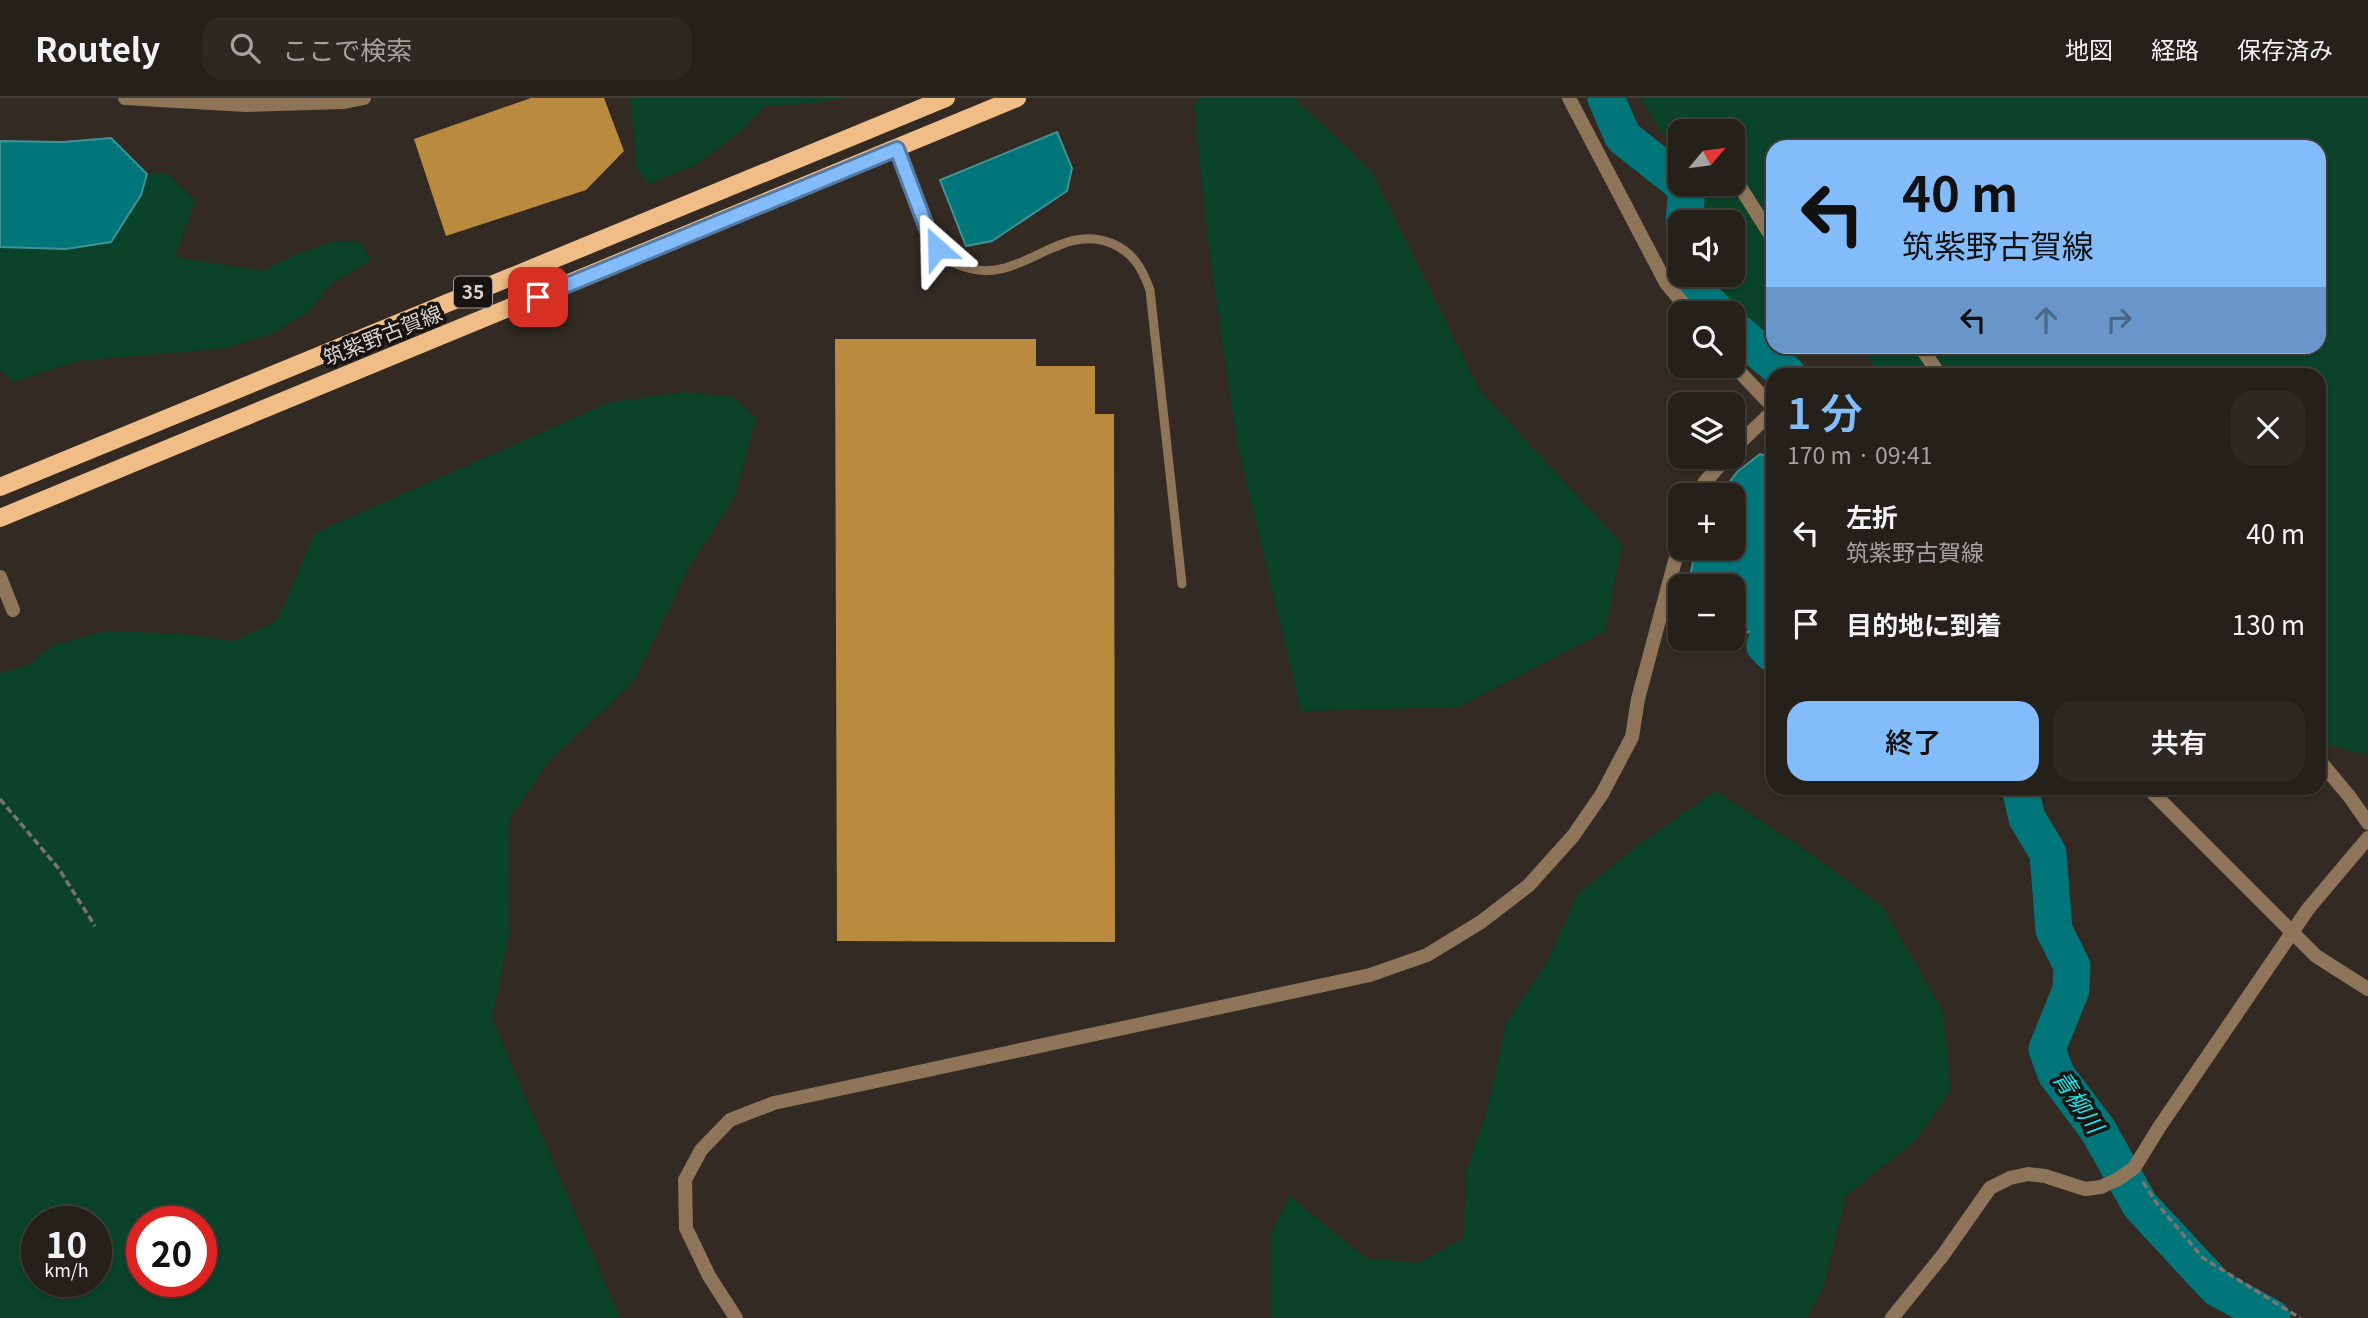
<!DOCTYPE html>
<html lang="ja">
<meta charset="utf-8">
<style>
body{margin:0;font-family:Georgia,"Noto Sans JP",serif;background:#2e2823;color:#f1f3f6;height:100vh;display:flex;flex-direction:column;font-size:26px;white-space:nowrap}
*{box-sizing:border-box;margin:0}
p{font-size:23px;color:#a4a3a2}
.icon{flex:none;width:38px;height:38px;fill:none;stroke:currentColor;stroke-width:2;stroke-linecap:round;stroke-linejoin:round}
.map{position:relative;flex:1;overflow:hidden}
.sheet{position:absolute;left:1766px;top:270px;width:560px;height:427px;display:flex;flex-direction:column;background:#26201a;border-radius:21px;box-shadow:0 2px 5px #0004,0 0 0 2px #423e39}
.sheet>*{flex:none}
.hud{position:absolute;left:1766px;top:42px;width:560px;height:214px;border-radius:21px;box-shadow:0 2px 5px #0004,0 0 0 2px #423e39;background:#83bcfb;color:#111;overflow:hidden}
.needle{width:46px;rotate:61deg}
.buttons{position:absolute;left:1668px;top:21px;display:grid;gap:14px}
.buttons a{display:grid;place-items:center;width:77px;height:77px;border-radius:14px;background:#26201a;box-shadow:0 2px 5px #0004,0 0 0 2px #423e39;font-size:35px}
.speed{position:absolute;left:21px;top:1108px;display:flex;gap:14px;font-size:35px;font-weight:700;text-align:center}
.speed>*{display:grid;place-content:center;width:91px;height:91px;border-radius:50%;background:#26201a;box-shadow:0 2px 5px #0004,0 0 0 2px #423e39;line-height:1}
.speed small{font-size:18px;font-weight:400}
.speed .limit{border:10px solid #d22;background:#fff;color:#111}
.pin{position:absolute;display:grid;place-items:center;width:60px;height:60px;color:#fff;margin:-30px;border-radius:14px;box-shadow:0 4px 10px #0006}
.me{position:absolute;width:77px;margin:-38px;rotate:335deg;stroke-linejoin:round;filter:drop-shadow(0 0 5px #0008)}
.turn{display:flex;align-items:center;gap:24px;height:147px;padding:0 21px;font-size:32px}
.turn .icon{width:91px;height:91px;stroke-width:2.5}
.turn b{display:block;font-size:49px;line-height:60px}
.lanes{display:flex;align-items:center;height:66px;padding:0 21px;background:#0003;justify-content:center;gap:35px;direction:ltr}
.lanes .off{opacity:.35}
.round{display:grid;place-items:center;flex:none;width:74px;height:74px;border-radius:21px;background:#2e2823}
.overview{display:flex;align-items:center;justify-content:space-between;height:119px;padding:0 21px}
h1{font-size:42px;font-weight:600;line-height:52px;color:#83bcfb}
.button{display:flex;gap:14px;margin-top:auto;padding:14px 21px}
.button a{flex:1;height:80px;border-radius:21px;background:#83bcfb;color:#111;font-size:28px;font-weight:600;line-height:80px;text-align:center}
.button a+a{background:#2e2823;color:#f1f3f6}
ul{padding:0;list-style:none}
li{display:flex;align-items:center;gap:21px;height:91px;padding:0 21px}
li div{flex:1}
li b{display:block;font-size:26px}
li em{font-style:normal}
header{display:flex;align-items:center;gap:42px;box-sizing:border-box;height:98px;padding:0 35px;background:#26201a;border-bottom:2px solid #423e39}
header strong{font-size:33px}
nav{display:flex;gap:38px;margin-inline-start:auto;font-size:24px}
.search{width:490px;height:63px;background:#2e2823;display:flex;align-items:center;gap:18px;box-sizing:border-box;padding:0 24px;border-radius:21px;color:#a4a3a2;font-size:26px}
.map>svg:first-child{display:block}
</style>
<header>
<strong>Routely</strong>
<div class="search"><svg class="icon" aria-label="search" viewBox="0 0 24 24"><circle cx="10" cy="10" r="6"/><path d="M15 15l6 6"/></svg>ここで検索</div>
<nav><a>地図</a><a>経路</a><a>保存済み</a></nav>
</header>
<div class="map">
<svg width="2368" height="1220" viewBox="0 0 2368 1220">
<rect width="100%" height="100%" fill="#322a23"/>
<path fill="#0a422a" fill-rule="evenodd" d="M630,0H842L815,5L766,8L737,36L696,67L648,86L637,71Z
M1201,0H1295L1372,74L1480,293L1622,446L1605,533L1459,609L1301,613L1237,344L1208,143L1194,6Z
M1641,0H2368V656C2354,654 2328,645 2319,648V276H1881L1860,249L2319,248V49H1773V234L1769,236L1733,226L1732,215H1723L1693,177H1732V124H1694L1687,86H1732V33H1680V65Z
M147,76H168L195,103L175,159L262,173L295,157L331,144H360L372,162L332,185L309,213L274,235L227,250L77,263L13,284L0,272V149L66,151L141,97Z
M684,294L734,299L756,321L734,400L689,469L634,583L550,662L509,721L510,832L492,921L620,1220H0V575L29,567L53,547L107,533L182,536L234,543L277,523L315,435L611,304ZM37,1124H96V1183H37ZM142,1124H201V1183H142Z
M1716,693L1801,749L1882,808L1943,913L1951,991L1917,1041L1846,1098L1823,1190L1807,1220H1272V1133L1290,1098L1365,1160L1419,1165L1464,1140L1466,1074L1486,1016L1506,926L1547,864L1578,796L1638,747Z"/>
<path fill="#00767b" stroke="#419294" stroke-width="2" d="M1057,34L1072,70L1067,93L992,143L966,148L940,82Z
M111,40L147,76L141,97L111,144L66,151L0,149V43L63,44Z
M1760,356L1773,360L1771,493L1756,532L1733,539L1732,488H1688L1696,450H1732V397H1720L1737,374Z"/>
<g fill="none" stroke-linecap="round" stroke-linejoin="round">
<path stroke="#00767b" stroke-width="37" d="M1606,0L1623,39L1680,84
M1683,86L1687,89L1684,124
M1689,177L1707,204L1718,215
M1732,230L1787,276
M1773,523L1765,548L1773,556
M2020,690L2027,720L2048,755L2054,832L2072,868L2071,892L2047,951L2056,976L2098,1032L2140,1107L2217,1190L2272,1220"/>
</g>
<path fill="#ba8b3e" d="M531,0H604L624,53L586,92L446,138L414,41Z
M835,241H1036V268H1095V316H1114L1115,844L837,843Z"/>
<g fill="none" stroke-linecap="round" stroke-linejoin="round">
<path stroke="#7b746e" stroke-width="3.5" stroke-dasharray="7 3.5" stroke-linecap="butt" d="M0,701L59,771L95,828
M2143,1084L2158,1107L2203,1160L2300,1220"/>
<path stroke="#8e755a" stroke-width="9" d="M897,51C910,85 922,137 949,162C954,166 962,168 968,170C1021,186 1059,124 1111,145C1133,154 1142,170 1150,192L1182,486"/>
<path stroke="#8e755a" stroke-width="14" d="M1732,76L1773,141
M1920,248L1939,276
M0,479L13,512
M2319,662L2349,698L2368,725
M1892,1220L1943,1157L1990,1090L2010,1080L2028,1076L2045,1078L2085,1091L2101,1089L2118,1081L2134,1070L2160,1028L2308,811L2368,740"/>
<path stroke="#8e755a" stroke-width="14" d="M125,0L246,7L344,4L364,0
M1569,0L1666,185L1691,215
M1732,266L1773,309
M1732,352L1773,313
M1699,397L1704,385L1727,359
M2148,690L2316,858L2368,891
M736,1220L709,1178L686,1130L685,1082L701,1052L730,1022L774,1005L1370,877L1427,857L1481,824L1529,787L1573,738L1602,696L1632,639L1638,601L1680,444"/>
<path stroke="#f1bd86" stroke-width="18" d="M0,389L946,0
M0,420L1017,0"/>
</g>
<g fill="none" stroke-linecap="round" stroke-linejoin="round">
<defs>
<path id="route" d="M538,199L897,51L926,128L937,150"/>
</defs>
<use href="#route" stroke="#557aa3" stroke-width="18"/>
<use href="#route" stroke="#83bcfb" stroke-width="12"/>
</g>
<g text-anchor="middle" stroke-width="7" stroke-linejoin="round" paint-order="stroke">
<rect fill="#171310" stroke="#9e9995" stroke-width="2" x="454" y="178.5" width="38" height="31" rx="5"/>
<g font-size="19" font-weight="bold" fill="#d8d3ce">
<text x="473" y="201">35</text>
</g>
<g font-size="21" fill="#d8d3ce" stroke="#171310">
<text transform="translate(383 238) rotate(-22)" y="7">筑紫野古賀線</text>
</g>
<g font-size="23" font-style="italic" fill="#17e4ec" stroke="#171310">
<text transform="translate(2078 1004) rotate(56)" y="8">青柳川</text>
</g>
</g>
</svg>
<div class="buttons">
<a><svg class="needle" viewBox="-14 -14 28 28"><path d="M0-13l5 13h-10z" fill="#e53935"/><path d="M0 13l5-13h-10z" fill="#a4a3a2"/></svg></a>
<a><svg class="icon" aria-label="sound" viewBox="0 0 24 24"><path d="M4 9h4l5-4v14l-5-4H4zM17 9q2 3 0 6"/></svg></a>
<a><svg class="icon" aria-label="search" viewBox="0 0 24 24"><circle cx="10" cy="10" r="6"/><path d="M15 15l6 6"/></svg></a>
<a><svg class="icon" aria-label="layers" viewBox="0 0 24 24"><path d="M12 4l9 5-9 5-9-5zM3 14l9 5 9-5"/></svg></a>
<a>+</a>
<a>−</a>
</div>
<div class="speed"><div>10<small>km/h</small></div><div class="limit">20</div></div>
<div class="pin" style="left:538px;top:199px;background:#d93025"><svg class="icon" aria-label="arrive" viewBox="0 0 24 24"><path d="M6 21V4h12l-3 4 3 4H6"/></svg></div>
<svg class="me" style="left:937px;top:150px" viewBox="-20 -20 40 40"><path d="M0-17L14 15 0 8-14 15z" fill="#83bcfb" stroke="#fff" stroke-width="4"/></svg>
<div class="hud">
<div class="turn"><svg class="icon" aria-label="left" viewBox="0 0 24 24"><path d="M17 20v-9H6M10 6l-5 5 5 5"/></svg><div><b>40 m</b>筑紫野古賀線</div></div>
<div class="lanes"><svg class="icon" aria-label="left" viewBox="0 0 24 24"><path d="M17 20v-9H6M10 6l-5 5 5 5"/></svg><svg class="icon off" aria-label="ahead" viewBox="0 0 24 24"><path d="M12 20V5M6 11l6-6 6 6"/></svg><svg class="icon off" aria-label="right" viewBox="0 0 24 24"><path d="M7 20v-9h11M14 6l5 5-5 5"/></svg></div>
</div>
<section class="sheet">
<div class="overview"><div><h1>1 分</h1><p>170 m · 09:41</p></div><a class="round"><svg class="icon" aria-label="close" viewBox="0 0 24 24"><path d="M6 6l12 12M18 6L6 18"/></svg></a></div>
<ul>
<li><svg class="icon" aria-label="left" viewBox="0 0 24 24"><path d="M17 20v-9H6M10 6l-5 5 5 5"/></svg><div><b>左折</b><p>筑紫野古賀線</p></div><em>40 m</em></li>
<li><svg class="icon" aria-label="arrive" viewBox="0 0 24 24"><path d="M6 21V4h12l-3 4 3 4H6"/></svg><div><b>目的地に到着</b></div><em>130 m</em></li>
</ul>
<div class="button"><a>終了</a><a>共有</a></div>
</section>
</div>
